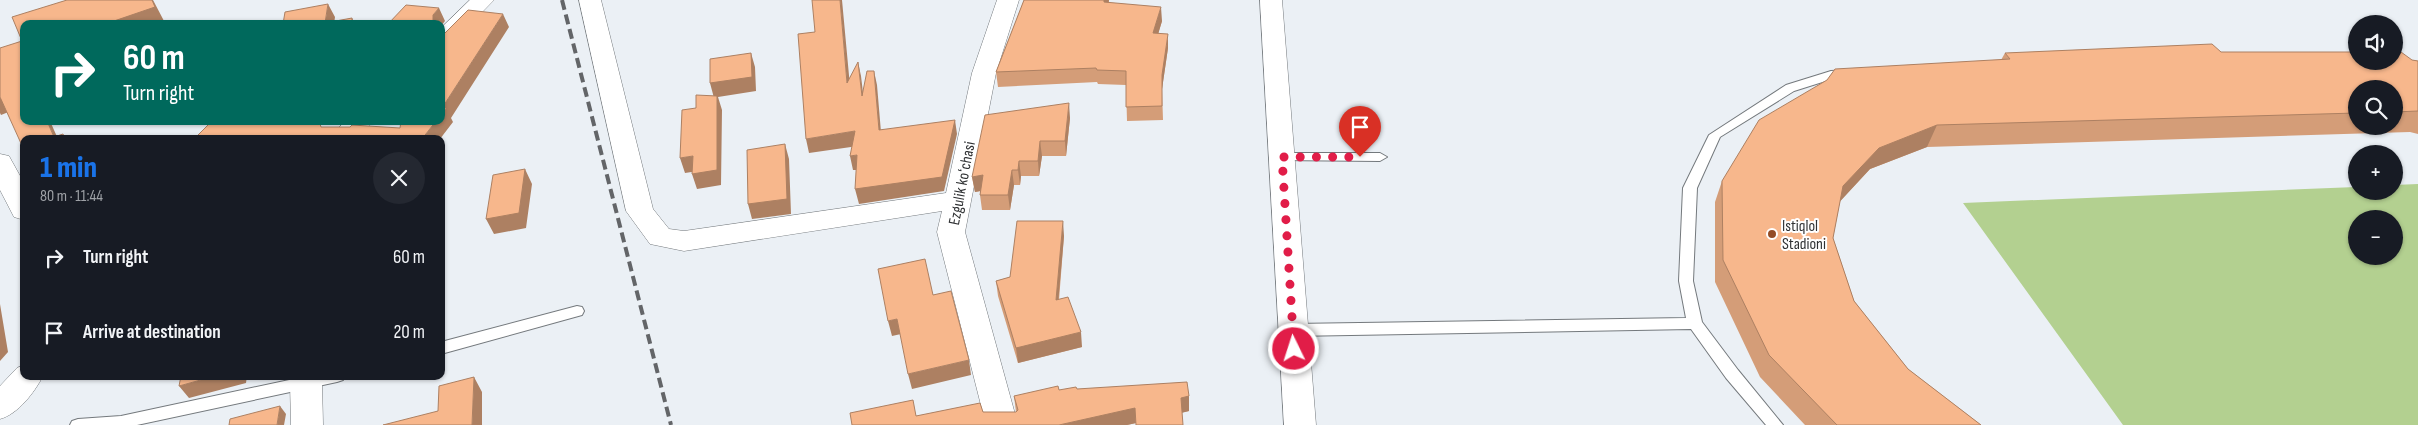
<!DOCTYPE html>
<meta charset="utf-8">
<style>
body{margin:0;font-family:"Sofia Sans Condensed",sans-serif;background:#242831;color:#f1f3f6;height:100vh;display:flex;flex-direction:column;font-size:19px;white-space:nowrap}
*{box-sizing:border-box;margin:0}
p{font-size:16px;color:#9ea1a6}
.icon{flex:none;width:28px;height:28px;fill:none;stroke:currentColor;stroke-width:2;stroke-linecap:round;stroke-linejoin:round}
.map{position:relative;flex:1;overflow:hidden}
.side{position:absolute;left:20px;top:135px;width:425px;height:245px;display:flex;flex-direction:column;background:#171b24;border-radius:10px;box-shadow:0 1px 4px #0004}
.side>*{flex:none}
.hud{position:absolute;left:20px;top:20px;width:425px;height:105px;border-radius:10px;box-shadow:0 1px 4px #0004;background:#00695c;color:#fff;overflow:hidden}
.fabs{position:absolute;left:2348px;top:15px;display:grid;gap:10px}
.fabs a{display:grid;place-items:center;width:55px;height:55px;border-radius:50%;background:#171b24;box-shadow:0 1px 4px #0004;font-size:25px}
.pin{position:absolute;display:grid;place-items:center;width:42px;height:42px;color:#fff;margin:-51px -21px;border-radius:50% 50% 50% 0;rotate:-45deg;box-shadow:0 0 5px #0007}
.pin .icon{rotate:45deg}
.me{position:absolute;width:55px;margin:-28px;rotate:356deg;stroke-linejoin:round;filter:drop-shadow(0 0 4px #0008)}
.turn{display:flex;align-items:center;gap:18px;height:105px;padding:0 20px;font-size:22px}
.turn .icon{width:65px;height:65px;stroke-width:2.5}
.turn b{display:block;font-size:35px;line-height:42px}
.round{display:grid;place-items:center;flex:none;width:52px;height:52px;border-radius:26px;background:#242831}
.headline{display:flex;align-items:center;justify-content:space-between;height:85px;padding:0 20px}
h1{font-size:30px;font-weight:800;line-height:38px;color:#1a73e8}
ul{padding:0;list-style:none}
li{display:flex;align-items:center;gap:15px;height:75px;padding:0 20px}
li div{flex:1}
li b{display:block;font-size:19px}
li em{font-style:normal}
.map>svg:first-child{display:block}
</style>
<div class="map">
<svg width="2418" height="425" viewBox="0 0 2418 425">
<rect width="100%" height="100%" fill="#ebf0f5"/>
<path fill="#b3d090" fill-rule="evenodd" d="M2418,184V425H2123L1963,203L2356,187V191H2394V185ZM2356,219H2394V256H2356Z"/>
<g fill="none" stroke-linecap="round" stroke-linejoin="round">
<defs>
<path id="lane" d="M1848,70L1854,74L1852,77L1832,79L1794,91L1720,137L1697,188L1693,281L1702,322L1738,370L1783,425H1766L1726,378L1691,329L1293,336L1288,334L1285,330L1288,326L1293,324L1686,318L1679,281L1683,188L1709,135L1786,85L1831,71Z
M1281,153H1380L1387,157L1380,161L1276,160L1274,157L1276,154Z
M577,306L582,307L584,311L582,315L441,354V342Z
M308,376H345L343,380L337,382L137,425H70L72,421L78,419L121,416Z"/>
<path id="street" d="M470,0H494L449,46L441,48V28Z
M579,0H601L653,209L669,229L684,231L946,193L972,73L997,0H1019L996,73L965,232L1018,425H986L937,232L942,211L684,251L650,244L626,211Z
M1260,0H1282L1316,425H1284Z
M345,121H373L357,139H329Z
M0,154L9,156L24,183V220L14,217L0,190Z
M24,365V376H43C34,393 18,414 0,419V386L17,368Z
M293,376H319L322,382L323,425H291L290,382Z"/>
</defs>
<use href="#lane" stroke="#74797d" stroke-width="2"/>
<use href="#street" stroke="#74797d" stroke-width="1"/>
<use href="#lane" fill="#fff" fill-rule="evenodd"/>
<use href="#street" fill="#fff" fill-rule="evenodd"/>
<path stroke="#636568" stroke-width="4" stroke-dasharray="10 5" stroke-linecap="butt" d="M562,0L671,425"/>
</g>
<path fill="#d49d78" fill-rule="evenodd" d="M1024,0H1109V3L1162,21L1158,34L1168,48L1162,89L1163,120L1127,121L1126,85L1098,84L1097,82L998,87L996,72Z
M2221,52L2412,60L2418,61V134L2410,132L1927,147L1870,169L1840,201L1833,238L1854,301L1908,369L1981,425H1805L1760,377L1715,282V202L1722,181L2001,60L2005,53ZM2356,89H2394V126H2356Z
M1070,118L1066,156H1042L1039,176H1021L1020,185H1014L1010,210H982L980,195L981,191L975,192L972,177Z
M1064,236L1059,300L1082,347L1018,363L998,296L996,281L1010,277Z
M1077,389L1189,396V411L1127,425H852L916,416L983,412H1016L1014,396Z"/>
<path fill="#ad8062" d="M152,0H153L164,21L155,24H116L114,21Z
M840,0H842L851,97L847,83Z
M1104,0H1109L1104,16Z
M328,4L335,17L334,24H325Z
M1161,7L1162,21L1154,48L1153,33Z
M439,8L445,21L441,26V24H433V15Z
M503,14L509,27L451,118L453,122L440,139H422L436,121H441L442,108Z
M352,18L355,24H352Z
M1168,34V48L1162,89V75Z
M751,53L755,67L756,91L718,97L722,110L721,185L697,189L692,174L714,98L710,83Z
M858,62L861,76L865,110L862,96Z
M874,71L877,85L882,144L879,130Z
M0,97L11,111L1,115L0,113Z
M1069,103L1070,118L1066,156L1065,141Z
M955,120L957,134L944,191L859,204L855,189Z
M47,121H50L58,139H55Z
M1937,125L1927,147L1870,169L1834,208L1843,186L1879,148Z
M855,131L858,146L809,153L806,139Z
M1040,141L1042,156L1039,176L1038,161Z
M785,144L789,159L791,214L752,219L748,204Z
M857,155L860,170H853L850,156Z
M693,156L698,171L685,173L680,158Z
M1019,161L1021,176L1020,185L1018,170Z
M525,169L532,184L526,228L494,234L486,219Z
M1012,170L1014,185L1010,210L1008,195Z
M983,175L985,190L975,192L972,177Z
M1063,221L1064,236L1057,315L1056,300Z
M0,304L8,352L0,361Z
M897,319L901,334L892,336L888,321Z
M1081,332L1082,347L1018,363L1016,348Z
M969,360L971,375L912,389L908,374Z
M215,376H247L246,383L189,398L179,386Z
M474,377L482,392V425H472Z
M1189,396V411L1181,413V398Z
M280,406L286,414L284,425H277Z
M1135,408L1136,423L1127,425H1059Z"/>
<path fill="#f7b78c" stroke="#ad8062" d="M67,0H152L155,7L114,21L116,24H24V121H47L54,137L63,134L65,139H24V150L0,97V48L22,41L12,17Z
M812,0H840L847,83L858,62L862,96L867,71H874L879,130L955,120L942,177L855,189L857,155L850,156L855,131L806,139L798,34L815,32Z
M1024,0H1104V2L1161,7L1153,33L1168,34L1162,75V106L1126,107V71L1097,70L1096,68L996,72Z
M328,4L325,23L352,18V24H283L285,12Z
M406,5L439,8L433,15V24H388Z
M468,10L503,14L442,108H447L441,115V35L444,34Z
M2212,44L2221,52H2356V61H2394V52H2401L2412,60L2418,61V111L2394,112V89H2356V113L1937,125L1879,148L1843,186L1833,238L1854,301L1908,369L1981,425H1837L1769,355L1723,260L1722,181L1759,120L1827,80L1835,69L2010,59L2005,53Z
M751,53L752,77L710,83V59Z
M696,95L717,96V170L692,174L693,156L680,158L682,110L696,108Z
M1069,103L1065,141H1040L1038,161H1019L1018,170H1012L1008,195H980L983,175L972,177L985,115Z
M212,121H279L320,124L321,127H350L352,125L400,128L401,121H436L422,139H194Z
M785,144L787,199L748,204L747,150Z
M525,169L519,213L486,219L493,175Z
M1017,221H1063L1056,300L1068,297L1081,332L1016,348L996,281L1010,277Z
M925,259L933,295L951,291L969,360L908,374L897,319L888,321L878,269Z
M181,376H215L179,386Z
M474,377L472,425H383L438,411L439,386Z
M1187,382L1189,396L1181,398L1183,425H1136L1135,408L1059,425H852L850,413L913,400L916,416L980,403L983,412H1016L1018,410L1014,396L1058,386L1059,390L1076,387L1077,389Z
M280,406L277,425H229L230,419Z"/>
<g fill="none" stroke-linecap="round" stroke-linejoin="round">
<path stroke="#e11d48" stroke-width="9" stroke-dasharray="0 16.2" d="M1294,349L1282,157H1360"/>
</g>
<circle fill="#934c26" stroke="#fff" stroke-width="2" cx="1772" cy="234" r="5"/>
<g text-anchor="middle" stroke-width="4" stroke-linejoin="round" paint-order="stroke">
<g font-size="16" fill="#2f3133" stroke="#fff">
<text transform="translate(961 183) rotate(-79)" y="6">Ezgulik koʻchasi</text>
</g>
<g font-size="16" fill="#2f3133" stroke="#fff" text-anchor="start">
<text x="1782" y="231">Istiqlol<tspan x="1782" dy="18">Stadioni</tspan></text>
</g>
</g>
</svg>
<div class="fabs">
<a><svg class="icon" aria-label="sound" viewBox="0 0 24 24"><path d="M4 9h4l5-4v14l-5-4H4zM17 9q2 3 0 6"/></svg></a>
<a><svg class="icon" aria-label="search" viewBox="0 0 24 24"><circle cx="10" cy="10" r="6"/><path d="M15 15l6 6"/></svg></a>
<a>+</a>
<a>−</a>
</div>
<div class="pin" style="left:1360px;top:157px;background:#d93025"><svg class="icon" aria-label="arrive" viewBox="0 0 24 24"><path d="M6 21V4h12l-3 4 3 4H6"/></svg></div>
<svg class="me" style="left:1294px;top:349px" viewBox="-20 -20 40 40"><circle r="17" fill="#e11d48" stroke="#fff" stroke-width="3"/><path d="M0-11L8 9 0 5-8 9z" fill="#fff"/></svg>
<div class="hud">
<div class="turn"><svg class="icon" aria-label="right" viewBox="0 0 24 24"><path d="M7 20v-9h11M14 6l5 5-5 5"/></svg><div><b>60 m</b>Turn right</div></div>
</div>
<section class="side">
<div class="headline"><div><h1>1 min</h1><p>80 m · 11:44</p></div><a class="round"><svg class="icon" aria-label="close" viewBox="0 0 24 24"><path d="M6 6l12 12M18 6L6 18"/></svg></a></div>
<ul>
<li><svg class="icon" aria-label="right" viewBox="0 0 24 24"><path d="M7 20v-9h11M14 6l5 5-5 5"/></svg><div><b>Turn right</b></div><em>60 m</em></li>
<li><svg class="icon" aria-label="arrive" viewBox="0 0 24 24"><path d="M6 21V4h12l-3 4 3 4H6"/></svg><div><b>Arrive at destination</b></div><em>20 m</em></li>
</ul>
</section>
</div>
